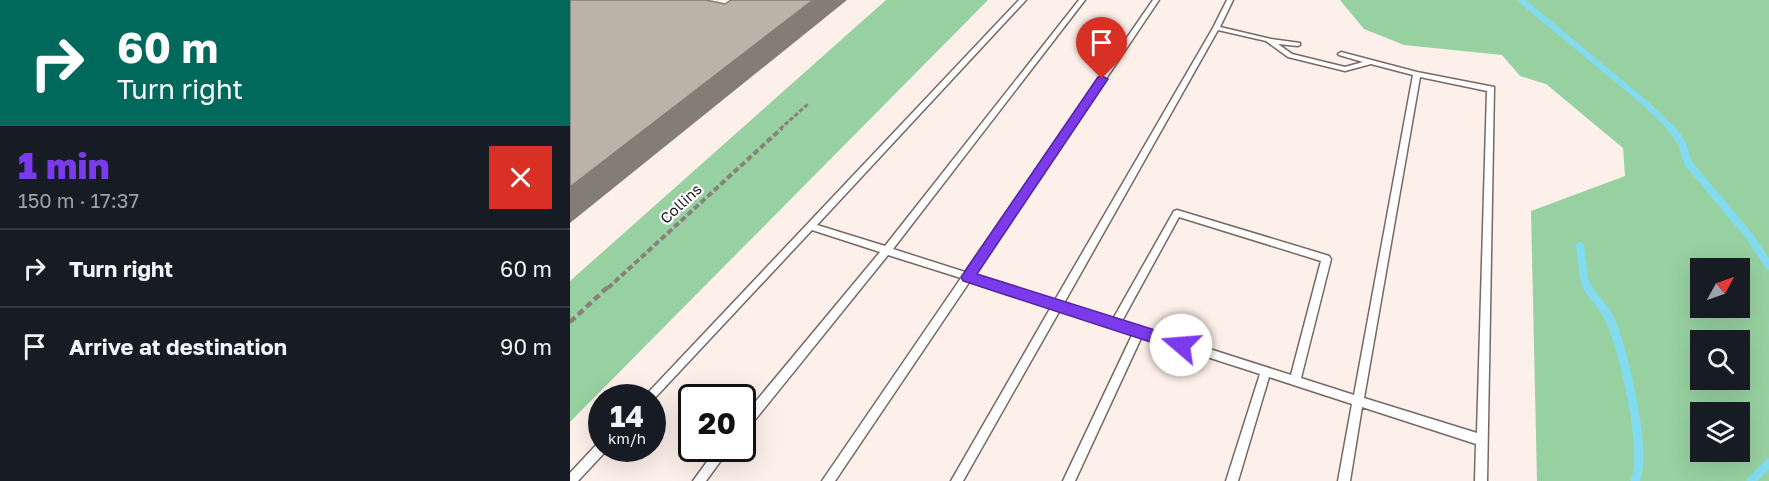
<!DOCTYPE html>
<meta charset="utf-8">
<style>
body{margin:0;font-family:"Golos Text",sans-serif;background:#20242c;color:#f1f3f6;height:100vh;display:flex;flex-direction:column;font-size:22px;white-space:nowrap}
*{box-sizing:border-box;margin:0}
p{font-size:20px;color:#9ea1a6}
.icon{flex:none;width:33px;height:33px;fill:none;stroke:currentColor;stroke-width:2;stroke-linecap:round;stroke-linejoin:round}
.map{position:relative;flex:1;overflow:hidden}
.sheet{display:flex;flex-direction:column;background:#171b24;width:570px}
.sheet>*{flex:none}
.banner{background:#00695c;color:#fff;overflow:hidden}
.needle{width:39px;rotate:50deg}
.buttons{position:absolute;left:1120px;top:258px;display:grid;gap:12px}
.buttons a{display:grid;place-items:center;width:60px;height:60px;border-radius:0px;background:#171b24;box-shadow:0 6px 24px #0002;font-size:30px}
.speed{position:absolute;left:18px;top:384px;display:flex;gap:12px;font-size:30px;font-weight:700;text-align:center}
.speed>*{display:grid;place-content:center;width:78px;height:78px;border-radius:50%;background:#171b24;box-shadow:0 6px 24px #0002;line-height:1}
.speed small{font-size:15px;font-weight:400}
.speed .limit{border:3px solid #111;border-radius:9px;background:#fff;color:#111}
.pin{position:absolute;display:grid;place-items:center;width:51px;height:51px;color:#fff;margin:-62px -26px;border-radius:50% 50% 50% 0;rotate:-45deg;box-shadow:0 0 6px #0007}
.pin .icon{rotate:45deg}
.me{position:absolute;width:66px;margin:-33px;rotate:288deg;stroke-linejoin:round;filter:drop-shadow(0 0 4px #0008)}
.turn{display:flex;align-items:center;gap:21px;height:126px;padding:0 18px;font-size:27px}
.turn .icon{width:78px;height:78px;stroke-width:2.5}
.turn b{display:block;font-size:42px;line-height:51px}
.round{display:grid;place-items:center;flex:none;width:63px;height:63px;border-radius:0px;background:#20242c}
.headline{display:flex;align-items:center;justify-content:space-between;height:102px;padding:0 18px}
h1{font-size:36px;font-weight:800;line-height:45px;color:#7c3aed}
ul{padding:0;list-style:none}
li{display:flex;align-items:center;gap:18px;height:78px;padding:0 18px;border-top:2px solid #363941}
li div{flex:1}
li b{display:block;font-size:22px}
li em{font-style:normal}
main{display:flex;flex:1;min-height:0}
.map>svg:first-child{display:block}
</style>
<main>
<section class="sheet">
<div class="banner">
<div class="turn"><svg class="icon" aria-label="right" viewBox="0 0 24 24"><path d="M7 20v-9h11M14 6l5 5-5 5"/></svg><div><b>60 m</b>Turn right</div></div>
</div>
<div class="headline"><div><h1>1 min</h1><p>150 m · 17:37</p></div><a class="round" style="background:#d93025;color:#fff"><svg class="icon" aria-label="close" viewBox="0 0 24 24"><path d="M6 6l12 12M18 6L6 18"/></svg></a></div>
<ul>
<li><svg class="icon" aria-label="right" viewBox="0 0 24 24"><path d="M7 20v-9h11M14 6l5 5-5 5"/></svg><div><b>Turn right</b></div><em>60 m</em></li>
<li><svg class="icon" aria-label="arrive" viewBox="0 0 24 24"><path d="M6 21V4h12l-3 4 3 4H6"/></svg><div><b>Arrive at destination</b></div><em>90 m</em></li>
</ul>
</section>
<div class="map">
<svg width="1199" height="481" viewBox="0 0 1199 481">
<rect width="100%" height="100%" fill="#fdefe9"/>
<path fill="#97d1a1" fill-rule="evenodd" d="M316,0H418L0,422V281Z
M770,0H1199V481H967L961,211L1055,176L1053,148L976,84L950,76L932,55L834,45L794,29ZM1131,268H1170V308H1131ZM1131,340H1170V380H1131ZM1131,412H1170V452H1131Z"/>
<g fill="none" stroke-linecap="round" stroke-linejoin="round">
<path stroke="#82dbef" stroke-width="6" d="M951,0L1074,102L1102,129"/>
<path stroke="#82dbef" stroke-width="8" d="M1101,128L1112,143L1118,163L1180,237L1199,266
M1010,246L1014,279L1018,288"/>
<path stroke="#82dbef" stroke-width="9" d="M1017,286C1022,297 1033,305 1038,316C1053,343 1078,454 1065,481
M1181,481L1199,463"/>
<defs>
<path id="service" d="M449,0H456L247,225L315,246L509,0H515L323,249L395,272L583,0H589L404,275L485,300L643,28L657,0H663L650,27L701,39L730,43V45L728,46L708,44L722,54L775,67L793,62L769,55L768,54L771,52L847,72L924,87L917,481H905L906,444L792,407L780,481H768L782,404L699,377L668,481H656L690,374L572,336L505,481H493L563,333L547,328L545,329L541,326L490,310L393,481H381L481,307L400,281L265,481H252L391,278L318,255L176,431L172,432V418L310,252L242,230L82,401V398H73ZM648,30L696,41L718,57L775,71L801,64L843,75L784,395L731,378L761,259L759,256L756,255L607,210L604,211L543,319L494,303ZM850,77L917,91L907,433L794,398ZM609,217L751,261L721,375L552,321Z
M32,442V448H37L36,451L8,481H0V473L28,443Z
M147,448H160L136,481H123Z"/>
</defs>
<use href="#service" stroke="#766964" stroke-width="3"/>
<path stroke="#8a817d" stroke-width="3" stroke-dasharray="4.5 2" stroke-linecap="butt" d="M210,129L238,104"/>
<path stroke="#8a817d" stroke-width="4" stroke-dasharray="6 3" stroke-linecap="butt" d="M38,288L212,128"/>
<path stroke="#8a817d" stroke-width="4.5" stroke-dasharray="7 4" stroke-linecap="butt" d="M0,322L39,286"/>
<use href="#service" fill="#fff" fill-rule="evenodd"/>
</g>
<path fill="#837d76" d="M243,0H277L0,223V187Z"/>
<path fill="#bbb3a8" stroke="#837d76" stroke-width="1.5" d="M0,0H136L155,4L161,0H243L0,187Z"/>
<path fill="#7c3aed" stroke="#51269a" stroke-width="1.5" d="M532,76L538,79L407,274L617,340L619,345L617,350L611,352L393,281L391,277L528,77Z"/>
<g text-anchor="middle" stroke-width="4.5" stroke-linejoin="round" paint-order="stroke">
<g font-size="15" fill="#201b19" stroke="#fff">
<text transform="translate(111 204) rotate(-43)" y="5">Collins</text>
</g>
</g>
</svg>
<div class="buttons">
<a><svg class="needle" viewBox="-14 -14 28 28"><path d="M0-13l5 13h-10z" fill="#e53935"/><path d="M0 13l5-13h-10z" fill="#9ea1a6"/></svg></a>
<a><svg class="icon" aria-label="search" viewBox="0 0 24 24"><circle cx="10" cy="10" r="6"/><path d="M15 15l6 6"/></svg></a>
<a><svg class="icon" aria-label="layers" viewBox="0 0 24 24"><path d="M12 4l9 5-9 5-9-5zM3 14l9 5 9-5"/></svg></a>
</div>
<div class="speed"><div>14<small>km/h</small></div><div class="limit">20</div></div>
<div class="pin" style="left:532px;top:79px;background:#d93025"><svg class="icon" aria-label="arrive" viewBox="0 0 24 24"><path d="M6 21V4h12l-3 4 3 4H6"/></svg></div>
<svg class="me" style="left:611px;top:345px" viewBox="-20 -20 40 40"><circle r="19" fill="#fff"/><path d="M0-13L10 11 0 6-10 11z" fill="#7c3aed"/></svg>
</div>
</main>
